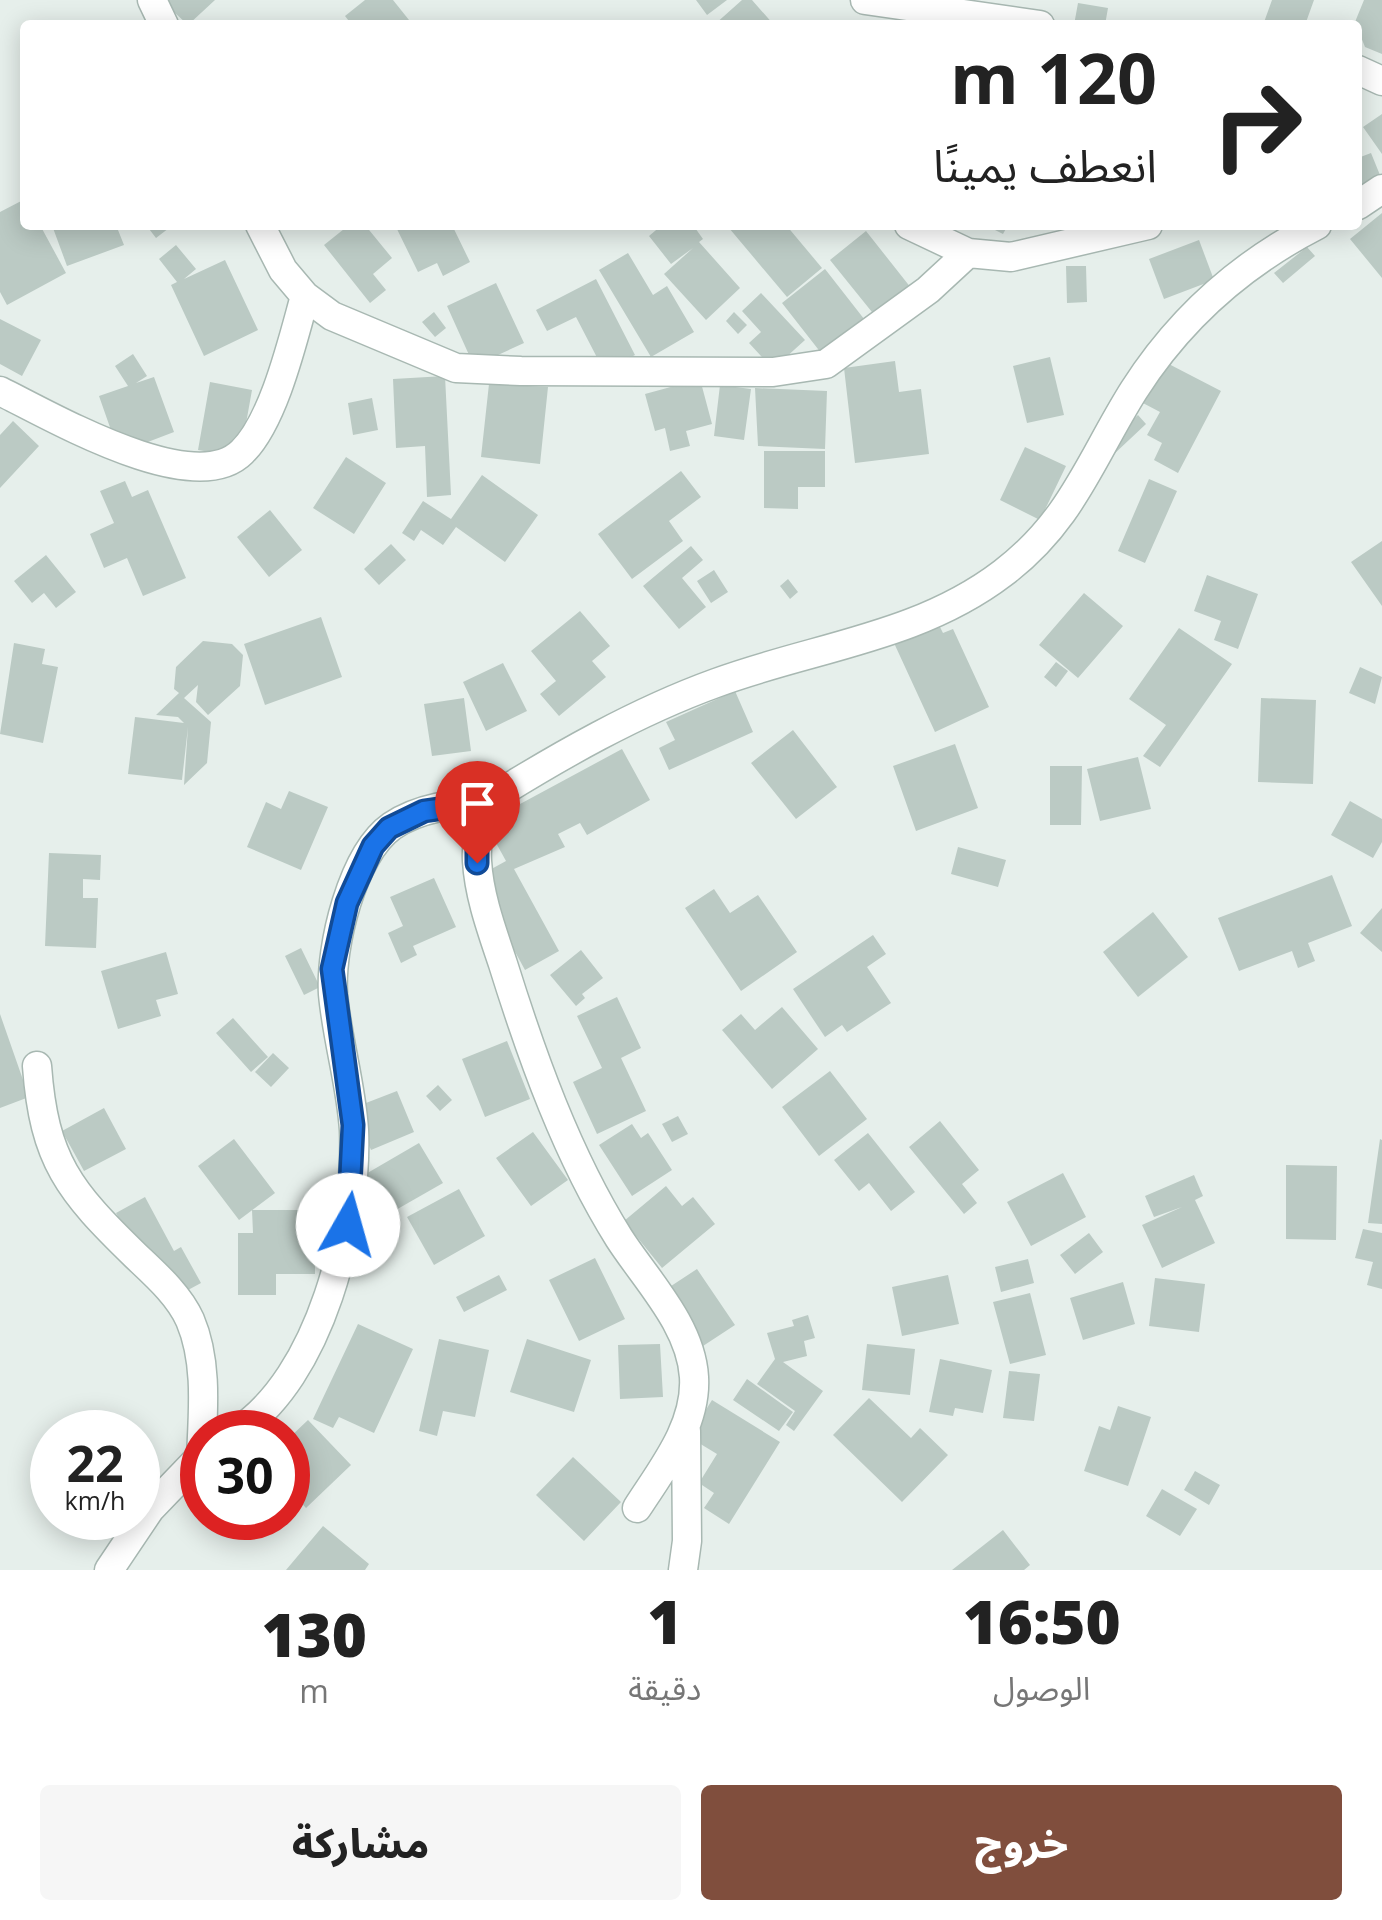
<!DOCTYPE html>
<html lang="ar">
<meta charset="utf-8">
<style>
body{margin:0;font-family:"Open Sans","Noto Sans Arabic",sans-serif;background:#f6f6f6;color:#222;direction:rtl;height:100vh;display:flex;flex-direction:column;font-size:38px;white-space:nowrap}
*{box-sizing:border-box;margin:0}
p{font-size:32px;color:#767676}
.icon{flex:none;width:55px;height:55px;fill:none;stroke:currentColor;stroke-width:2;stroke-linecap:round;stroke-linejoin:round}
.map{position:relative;height:1570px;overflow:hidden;direction:ltr}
.sheet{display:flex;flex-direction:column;background:#fff;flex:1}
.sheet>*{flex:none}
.top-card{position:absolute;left:20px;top:20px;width:1342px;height:210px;border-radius:10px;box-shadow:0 5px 25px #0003;direction:rtl;background:#fff;color:#222;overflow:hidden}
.speed{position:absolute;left:30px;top:1410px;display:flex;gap:20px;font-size:50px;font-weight:700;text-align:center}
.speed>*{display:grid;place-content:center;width:130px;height:130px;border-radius:50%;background:#fff;box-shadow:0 5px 25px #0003;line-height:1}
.speed small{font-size:25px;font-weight:400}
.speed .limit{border:15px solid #d22;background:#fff;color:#111}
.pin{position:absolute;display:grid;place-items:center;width:85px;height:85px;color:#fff;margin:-102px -42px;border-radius:50% 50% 50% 0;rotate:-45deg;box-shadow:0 0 10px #0007}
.pin .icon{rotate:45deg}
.me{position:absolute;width:110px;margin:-55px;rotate:7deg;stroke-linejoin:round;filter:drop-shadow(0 0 8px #0008)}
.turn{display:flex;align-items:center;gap:35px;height:210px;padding:0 40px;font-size:45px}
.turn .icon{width:130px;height:130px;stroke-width:2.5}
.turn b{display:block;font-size:70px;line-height:85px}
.eta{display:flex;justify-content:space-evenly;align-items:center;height:170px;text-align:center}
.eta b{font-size:60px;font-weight:800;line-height:70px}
.cta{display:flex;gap:20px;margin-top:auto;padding:20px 40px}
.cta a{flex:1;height:115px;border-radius:10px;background:#804e3d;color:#fff;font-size:40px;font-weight:800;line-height:115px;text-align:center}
.cta a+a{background:#f6f6f6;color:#222}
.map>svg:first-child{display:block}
</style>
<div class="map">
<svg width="1382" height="1570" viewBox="0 0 1382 1570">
<rect width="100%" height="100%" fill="#e6efeb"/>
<path fill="#bbcac4" d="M161,0H215L188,25Z
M365,0H393L413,25H352L345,16Z
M696,0H727L707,15Z
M742,0H752L774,25H714Z
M1272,0H1314L1305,25H1263Z
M1364,0H1382V54L1365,47L1355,22Z
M1078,3L1108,8L1105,25H1074Z
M1382,114V154L1363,127Z
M1371,153L1382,180L1358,194V158Z
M25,199V225H40L66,273L7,305L0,292V212Z
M1382,213V278L1350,239Z
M60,225H116L124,245L67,266L53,228Z
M146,225H173L156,238Z
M349,225H365L392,258L373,274L386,290L370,303L324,245Z
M395,225H452L470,262L443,276L437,263L418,272Z
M662,225H693L703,239L699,242L740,288L706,320L664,274L693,248L671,264L649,236Z
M733,225H786L822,268L787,297L729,228Z
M985,225H1008L1003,234Z
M866,231L915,293L880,322L830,260Z
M1199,240L1214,280L1164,299L1149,259Z
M176,245L196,269L184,279L225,260L258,330L204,356L171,285L177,282L159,259Z
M1307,247L1315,256L1283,283L1274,273Z
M628,253L653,295L667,286L694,332L651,357L599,270Z
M1066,266H1086L1087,302L1067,303Z
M825,269L868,324L825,358L782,303Z
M596,279L635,355L604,371L576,317L547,331L536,310Z
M496,283L524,343L474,366L447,306Z
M761,293L805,340L773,369L749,343L761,332L742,311Z
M434,312L446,328L435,337L422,322Z
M734,312L747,325L738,334L726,321Z
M0,319L41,340L22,376L0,364Z
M133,354L147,376L136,383L154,377L174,432L119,453L99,396L128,386L115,366Z
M1050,357L1064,415L1027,423L1013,366Z
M895,361L899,392L921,389L929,454L855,463L844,368Z
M1163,361L1221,391L1178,473L1154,460L1162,443L1147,435L1160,412L1141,402Z
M445,376L451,495L427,497L425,446L396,448L393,379Z
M700,379L712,424L686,431L690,446L670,451L665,428L655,431L645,394Z
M210,382L252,390L240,457L198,450Z
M489,384L548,387L540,464L481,457Z
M720,385L751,389L744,440L714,436Z
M755,388L827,391L825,449L758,446Z
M372,398L378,430L353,435L348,403Z
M1138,415L1146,424L1113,455L1104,446Z
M13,421L39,446L0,488V435Z
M1025,447L1066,466L1040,520L1000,500Z
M764,451H825V487H798V509L764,508Z
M346,457L386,483L354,534L313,508Z
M681,471L701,497L669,521L683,541L632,579L598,534Z
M482,475L538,515L505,562L456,527L443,545L421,530L414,541L402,533L423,501L451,519Z
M1149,479L1177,491L1145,563L1118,551Z
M125,481L132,497L148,490L186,578L143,596L127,558L104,568L90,534L114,523L100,491Z
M270,510L302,550L269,577L237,537Z
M1382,541V606L1351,562Z
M391,544L406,560L379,585L364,569Z
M691,546L703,560L682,578L706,607L679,629L643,586Z
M46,555L76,592L56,608L44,593L32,603L14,581Z
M714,570L728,592L711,603L697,581Z
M1207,575L1258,594L1238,649L1214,640L1221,621L1194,611Z
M788,579L798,592L790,599L780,586Z
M1084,593L1123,626L1078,678L1039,645Z
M580,611L610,646L592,661L606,677L559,716L540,694L556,681L531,651Z
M321,617L342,677L265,705L244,644Z
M938,623L943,633L953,629L989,707L935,732L894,643Z
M1179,628L1232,664L1160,767L1143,756L1166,725L1129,699Z
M203,641L232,644L243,655L240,686L208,715L196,702L198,685L184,698L211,722L207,763L184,785L188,727L182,780L128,774L135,717L184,723L178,717L156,715L179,693L174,689L176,667Z
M14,643L45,649L42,664L58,667L43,743L0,734Z
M1056,662L1068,671L1056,687L1044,677Z
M503,663L527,711L486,731L463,682Z
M1360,667L1382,677L1375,704L1349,693Z
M735,691L753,732L669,770L659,748L675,740L666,722Z
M464,698L471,751L432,756L424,704Z
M1261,698L1316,700L1313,784L1258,782Z
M793,730L837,787L796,819L751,763Z
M955,744L978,808L916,831L893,766Z
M622,749L650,800L587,835L580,823L558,834L565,847L514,869L559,951L525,970L475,878L506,861L485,823Z
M1138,757L1151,809L1100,821L1087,769Z
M1050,766H1082L1081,825H1050Z
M289,791L328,807L301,870L247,847L266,802L281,809Z
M1350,801L1382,819V842L1373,858L1331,835Z
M958,847L1006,860L998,887L951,874Z
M49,853L101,855L100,880L83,879V898H98L96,948L45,946Z
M1332,875L1352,926L1308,943L1315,961L1298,968L1292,951L1239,971L1218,918Z
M434,878L456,927L413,946L417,955L401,963L388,933L403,926L390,897Z
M714,889L730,913L758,895L797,952L741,991L685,908Z
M1382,908V952L1360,933Z
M1153,912L1188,957L1138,997L1103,952Z
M873,935L886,954L867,967L891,1003L847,1032L842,1025L825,1037L793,989Z
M301,948L320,987L304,995L285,956Z
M581,950L603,978L582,994L585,998L576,1006L550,975Z
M166,952L178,994L156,1000L161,1016L118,1029L101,971Z
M617,997L641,1048L621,1058L646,1111L597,1134L573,1082L602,1068L577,1016Z
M782,1007L818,1049L772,1089L722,1030L741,1014L755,1030Z
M0,1014L29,1097L0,1108Z
M233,1018L268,1057L251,1072L216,1033Z
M507,1041L530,1099L485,1117L462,1059Z
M273,1053L289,1068L271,1087L255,1072Z
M830,1071L867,1119L819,1156L782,1107Z
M438,1085L452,1100L440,1111L426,1096Z
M397,1091L414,1132L371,1150L353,1108Z
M104,1108L126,1149L84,1171L62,1131Z
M678,1116L688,1134L672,1142L662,1124Z
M940,1121L979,1170L962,1184L977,1203L964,1214L909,1147Z
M632,1124L641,1138L648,1133L672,1170L632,1196L599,1145Z
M533,1132L568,1180L531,1206L496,1158Z
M868,1133L915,1192L891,1211L869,1183L859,1191L834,1160Z
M234,1139L275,1193L239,1220L198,1166Z
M1380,1139L1382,1140V1224L1368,1223Z
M419,1143L443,1183L387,1215L364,1175Z
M1286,1165L1337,1166L1336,1240L1286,1239Z
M1063,1173L1086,1217L1031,1246L1007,1202Z
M1194,1175L1203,1196L1195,1200L1215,1243L1162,1268L1142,1225L1182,1207L1154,1217L1145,1196Z
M666,1186L682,1206L693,1197L715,1224L662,1268L624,1221Z
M459,1189L485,1236L434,1265L407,1217Z
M145,1197L174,1251L181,1247L201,1283L164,1303L116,1213Z
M252,1210H299V1222H315V1274H276V1295H238V1233H253Z
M1363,1229L1382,1233V1289L1367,1285L1373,1262L1355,1258Z
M1089,1233L1103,1252L1075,1274L1060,1255Z
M595,1258L625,1319L579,1341L549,1280Z
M1028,1259L1034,1283L1001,1292L995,1267Z
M697,1269L735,1325L703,1346L665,1290Z
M499,1275L507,1290L464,1312L456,1297Z
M948,1275L959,1324L902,1336L892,1287Z
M1155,1278L1205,1284L1199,1332L1149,1326Z
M1123,1282L1135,1324L1083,1340L1070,1298Z
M1030,1293L1046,1355L1010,1364L993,1302Z
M808,1315L815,1338L804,1341L807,1356L783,1362L823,1391L794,1431L786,1425L795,1411L757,1384L775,1359L767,1333L794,1326L792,1320Z
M358,1324L413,1349L374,1433L339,1417L333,1428L313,1419Z
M439,1339L489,1350L475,1417L443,1411L437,1436L419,1431Z
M527,1339L591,1360L574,1412L510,1392Z
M660,1344L663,1397L620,1399L618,1345Z
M867,1344L915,1349L910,1395L862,1390Z
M940,1359L992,1370L983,1413L955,1408L953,1416L929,1412Z
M1009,1371L1040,1374L1034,1421L1003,1418Z
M747,1379L793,1412L779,1431L733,1400Z
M869,1398L911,1438L920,1428L948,1455L902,1502L833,1435Z
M712,1400L780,1442L729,1524L704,1508L714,1493L699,1483L717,1454L689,1437Z
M1118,1406L1151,1417L1128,1486L1084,1471L1099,1426L1110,1430Z
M308,1420L351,1465L306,1508L288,1488V1439Z
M573,1457L621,1502L584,1541L536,1495Z
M1195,1471L1220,1485L1209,1505L1184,1490Z
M1162,1489L1197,1509L1180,1536L1146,1516Z
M219,1518H240L227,1528Z
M323,1526L369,1564L365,1570H286Z
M1003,1530L1030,1565L1024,1570H952Z"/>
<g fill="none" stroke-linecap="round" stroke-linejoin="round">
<defs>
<path id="minor" d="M152,0L164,25
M865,0L1040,25
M1358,70L1382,81
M1358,205L1382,189
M260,225L283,270L305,296L332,316L456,368L521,371L773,372L826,364L928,290L968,253
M909,225L968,253L1011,257L1148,225
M0,391C51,416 194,500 242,452C274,421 293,339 305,296
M37,1066C44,1161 69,1191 136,1256C155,1274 179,1295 190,1320C208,1362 203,1412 201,1457
M236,1432C321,1378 358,1224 354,1130C351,1084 337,1039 333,994C330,947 352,854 392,826C420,807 455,804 487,801
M637,1508C662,1469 697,1426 694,1377C691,1325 646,1280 619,1238C567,1155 532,1057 503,964C492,931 479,896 477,861C476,839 479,821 487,801C559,756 636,712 716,683C813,647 918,638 1003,573C1072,521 1091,458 1134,390C1180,318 1241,264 1317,225
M109,1570L150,1509L202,1455
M683,1570L687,1541L686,1431"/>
</defs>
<use href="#minor" stroke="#a8b8b2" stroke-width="31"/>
<use href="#minor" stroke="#fff" stroke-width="28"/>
</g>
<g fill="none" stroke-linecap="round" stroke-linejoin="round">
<defs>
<path id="route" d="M348,1225L353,1125L332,969L347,903L373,846L389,828L424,811L487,802L477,835V863"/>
</defs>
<use href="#route" stroke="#114b97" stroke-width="25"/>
<use href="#route" stroke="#1a73e8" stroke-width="18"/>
</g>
</svg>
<div class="speed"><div>22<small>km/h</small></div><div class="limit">30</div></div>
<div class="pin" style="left:477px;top:863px;background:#d93025"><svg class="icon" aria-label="arrive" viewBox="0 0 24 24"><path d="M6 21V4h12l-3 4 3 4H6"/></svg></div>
<svg class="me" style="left:348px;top:1225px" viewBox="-20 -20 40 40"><circle r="19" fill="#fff"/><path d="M0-13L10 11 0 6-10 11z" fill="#1a73e8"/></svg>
<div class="top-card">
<div class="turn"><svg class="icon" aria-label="right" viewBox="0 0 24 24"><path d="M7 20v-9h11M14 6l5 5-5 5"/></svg><div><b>120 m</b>انعطف يمينًا</div></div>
</div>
</div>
<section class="sheet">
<div class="eta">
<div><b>16:50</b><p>الوصول</p></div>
<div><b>1</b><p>دقيقة</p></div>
<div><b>130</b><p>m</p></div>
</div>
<div class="cta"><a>خروج</a><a>مشاركة</a></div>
</section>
